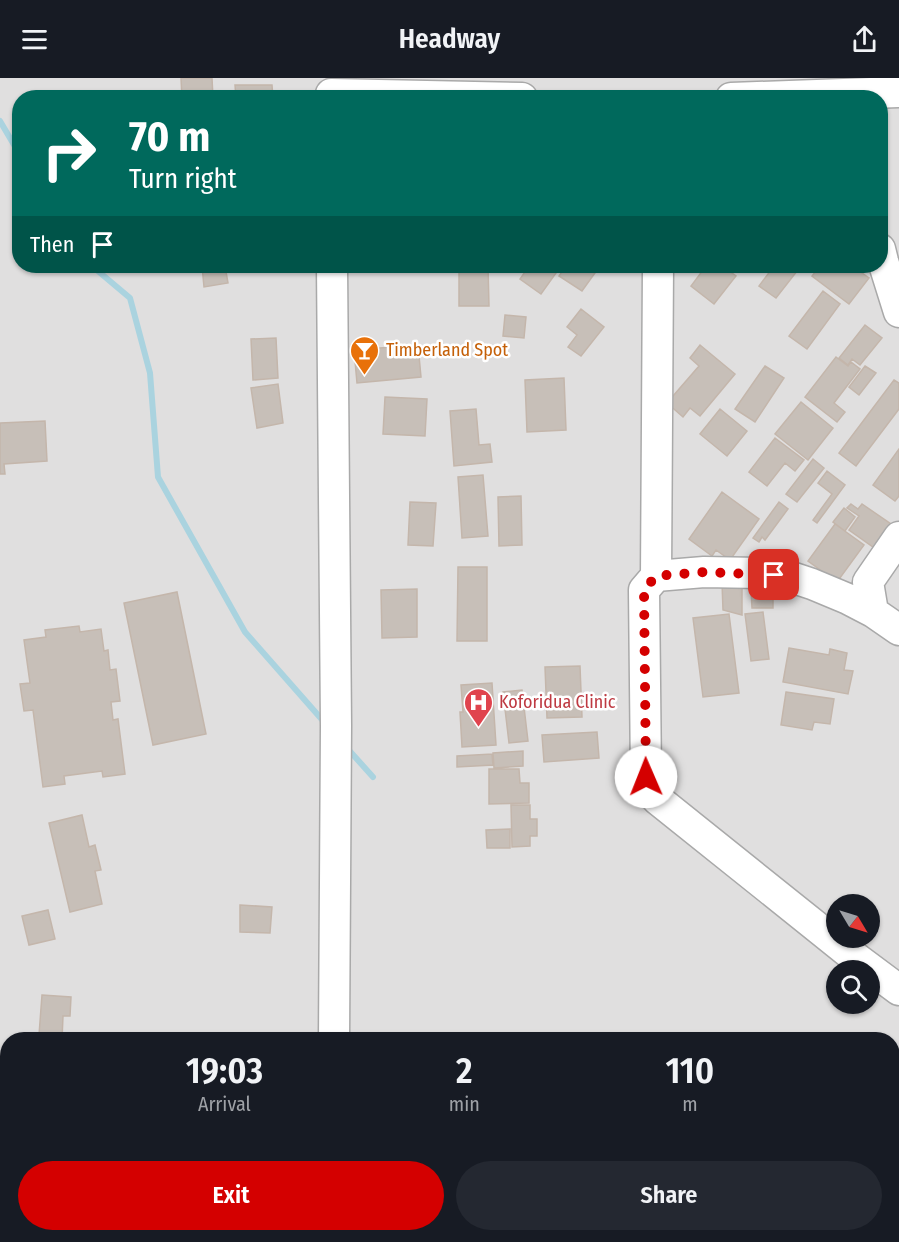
<!DOCTYPE html>
<style>
body{margin:0;font-family:"Fira Sans Condensed",sans-serif;background:#242831;color:#f1f3f6;height:100vh;display:flex;flex-direction:column;font-size:22px;white-space:nowrap}
*{box-sizing:border-box;margin:0}
p{font-size:20px;color:#9ea1a6}
.icon{flex:none;width:33px;height:33px;fill:none;stroke:currentColor;stroke-width:2;stroke-linecap:round;stroke-linejoin:round}
.map{position:relative;flex:1;overflow:hidden}
.sheet{position:absolute;left:0px;top:954px;width:900px;height:210px;display:flex;flex-direction:column;background:#171b24;border-radius:24px 24px 0 0;box-shadow:0 2px 4px #0004}
.sheet>*{flex:none}
.hud{position:absolute;left:12px;top:12px;width:876px;height:183px;border-radius:24px;box-shadow:0 2px 4px #0004;background:#00695c;color:#fff;overflow:hidden}
.needle{width:39px;rotate:128deg}
.tools{position:absolute;left:826px;top:816px;display:grid;gap:12px}
.tools a{display:grid;place-items:center;width:54px;height:54px;border-radius:50%;background:#171b24;box-shadow:0 2px 4px #0004;font-size:30px}
.pin{position:absolute;display:grid;place-items:center;width:51px;height:51px;color:#fff;margin:-26px;border-radius:12px;box-shadow:0 3px 9px #0006}
.me{position:absolute;width:66px;margin:-33px;rotate:359deg;stroke-linejoin:round;filter:drop-shadow(0 0 4px #0008)}
.turn{display:flex;align-items:center;gap:21px;height:126px;padding:0 18px;font-size:27px}
.turn .icon{width:78px;height:78px;stroke-width:2.5}
.turn b{display:block;font-size:42px;line-height:51px}
.then{display:flex;align-items:center;height:57px;padding:0 18px;background:#0003;gap:12px;font-size:22px}
.eta{display:flex;justify-content:space-evenly;align-items:center;height:102px;text-align:center}
.eta b{font-size:36px;font-weight:600;line-height:42px}
.button{display:flex;gap:12px;margin-top:auto;padding:12px 18px}
.button a{flex:1;height:69px;border-radius:36px;background:#d40000;color:#fff;font-size:24px;font-weight:600;line-height:69px;text-align:center}
.button a+a{background:#242831;color:#f1f3f6}
header{display:flex;justify-content:space-between;align-items:center;height:78px;padding:0 18px;background:#171b24;font-size:27px;font-weight:600}
.map>svg:first-child{display:block}
</style>
<header><svg class="icon" aria-label="menu" viewBox="0 0 24 24"><path d="M4 6h16M4 12h16M4 18h16"/></svg>Headway<svg class="icon" aria-label="share" viewBox="0 0 24 24"><path d="M12 15V3M7 8l5-5 5 5M5 13v7h14v-7"/></svg></header>
<div class="map">
<svg width="899" height="1164" viewBox="0 0 899 1164">
<rect width="100%" height="100%" fill="#f2efe9"/>
<path fill="#e0dfdf" fill-rule="evenodd" d="M0,0H899V1164H0ZM20,20H880V188H20ZM837,826H870V860H837ZM837,892H870V926H837ZM8,962H892V1156H8Z"/>
<g fill="none" stroke-linecap="round" stroke-linejoin="round">
<path stroke="#aad3df" stroke-width="6" d="M0,43L20,77
M92,188L130,220L150,295L158,399L245,554L325,645
M347,670L373,699"/>
</g>
<path fill="#c7bfb8" stroke="#c4b6ab" stroke-width="1.5" d="M181,0H212L213,20H182Z
M235,7H272L273,20H236Z
M202,188H225L228,205L204,209Z
M459,188H488L489,228H459Z
M529,188H561L541,216L520,201Z
M566,188H600L582,213L559,198Z
M706,188H722L736,198L714,226L691,208Z
M774,188H801L776,220L759,208Z
M820,188H852L869,200L849,226L812,198Z
M823,213L840,226L807,271L789,258Z
M581,231L604,249L581,278L568,269L577,257L567,249Z
M505,237L526,239L524,260L503,258Z
M865,247L882,260L860,287L852,281L848,287L839,280Z
M276,260L278,300L253,302L251,261Z
M418,267L421,299L357,305L354,272Z
M700,267L735,296L700,338L690,330L683,339L667,325L699,288L690,280Z
M836,279L848,288L851,284L860,291L834,325L845,334L837,344L805,319Z
M765,288L784,300L755,344L735,331Z
M865,288L876,295L859,317L849,309Z
M564,300L566,352L527,354L525,302Z
M894,302L899,305V331L856,388L839,375Z
M278,306L283,345L257,350L251,310Z
M385,319L427,321L425,358L383,356Z
M801,324L833,350L808,382L775,356Z
M476,331L479,367L490,366L492,384L454,388L450,333Z
M720,331L747,353L727,378L700,356Z
M45,343L47,383L4,386L5,396H0V345Z
M775,360L804,382L795,393L785,385L767,408L749,394Z
M899,371V418L895,423L873,407Z
M813,381L824,390L797,424L786,416Z
M827,393L845,407L817,445L813,442L832,416L818,405Z
M483,397L488,458L462,460L458,399Z
M722,414L759,441L730,482L716,472L712,478L689,461Z
M521,418L522,467L499,468L498,419Z
M410,424L436,425L433,468L408,467Z
M779,424L788,431L765,462L762,459L759,464L753,460Z
M851,426L858,431L862,426L891,446L884,455L880,474L849,452L859,438L847,430Z
M844,430L855,439L845,453L833,444Z
M835,446L864,467L837,504L808,483Z
M458,489H487V563H457Z
M722,505H742V537L723,532Z
M417,511V559L382,560L381,512Z
M773,511V530H752L751,512Z
M177,514L206,656L153,667L124,525Z
M763,534L769,581L751,583L745,536Z
M729,536L739,615L703,619L693,540Z
M79,548L80,554L101,551L104,573L108,572L110,592L116,591L120,623L111,624L113,642L118,641L125,696L103,699L102,693L64,698L65,706L43,709L33,632L24,633L20,606L30,605L24,562L46,559L45,552Z
M789,570L829,577L830,571L847,575L844,592L853,593L848,616L783,604Z
M580,588L582,639L547,640L545,589Z
M492,605L496,667L462,669L460,634H463L461,607Z
M522,612L528,663L509,665L503,614Z
M786,614L834,621L830,646L814,644L812,652L781,647Z
M597,654L599,680L544,684L542,657Z
M523,673V688L494,690L493,675Z
M492,676L493,687L457,689V678Z
M489,691H519L520,705H529V725L489,726Z
M511,727H530V741H537V758H530V768L512,769Z
M82,737L89,769L95,767L101,792L95,793L102,826L70,834L49,745Z
M510,751V770H487L486,752Z
M240,827L272,829L270,855L240,854Z
M48,832L55,861L29,867L22,838Z
M42,917L71,919L70,938H63L62,962H30V957H39Z
M131,959V962H101V960Z
M576,1156H592L595,1164H579Z
M598,1156H670L671,1159L659,1164H602Z"/>
<g fill="none" stroke-linecap="round" stroke-linejoin="round">
<defs>
<path id="minor" d="M331,16L522,20
M731,20L899,14
M880,171L883,183L899,234
M332,188L336,648L334,962
M656,498L658,188
M873,534L868,504L899,459
M899,552L873,534L848,521L812,506L788,498L760,495L704,494L656,498L644,512L646,699L657,721L848,874L899,912
M425,1156L447,1161L537,1156
M333,1164V1156"/>
</defs>
<use href="#minor" stroke="#a9a9a9" stroke-width="33"/>
<use href="#minor" stroke="#fff" stroke-width="30"/>
</g>
<g fill="none" stroke-linecap="round" stroke-linejoin="round">
<path stroke="#d40000" stroke-width="10" stroke-dasharray="0 18" d="M646,699L644,512L656,498L704,494L774,497"/>
</g>
<defs>
<symbol id="bar-pin" viewBox="-11 -11 22 30"><path d="M0 17L-7.5 6A9.5 9.5 0 1 1 7.5 6Z" fill="#e8710a" stroke="#fff"/><path d="M-6-5H6L.8 .8V4.5H3.5V6h-7V4.5H-.8V.8Z" fill="#fff"/></symbol>
<symbol id="hospital-pin" viewBox="-11 -11 22 30"><path d="M0 17L-7.5 6A9.5 9.5 0 1 1 7.5 6Z" fill="#e0444e" stroke="#fff"/><path d="M-5-5h3v3.5h4V-5h3V5h-3V1.5h-4V5h-3Z" fill="#fff"/></symbol>
</defs>
<g fill-rule="evenodd">
<use href="#bar-pin" x="348" y="256" width="33" height="45"/>
<use href="#hospital-pin" x="462" y="608" width="33" height="45"/>
</g>
<g text-anchor="middle" stroke-width="5" stroke-linejoin="round" paint-order="stroke">
<g font-size="18" fill="#c56008" stroke="#fff" text-anchor="start">
<text x="386" y="278">Timberland Spot</text>
</g>
<g font-size="18" fill="#be3a42" stroke="#fff" text-anchor="start">
<text x="499" y="630">Koforidua Clinic</text>
</g>
</g>
</svg>
<div class="tools">
<a><svg class="needle" viewBox="-14 -14 28 28"><path d="M0-13l5 13h-10z" fill="#e53935"/><path d="M0 13l5-13h-10z" fill="#9ea1a6"/></svg></a>
<a><svg class="icon" aria-label="search" viewBox="0 0 24 24"><circle cx="10" cy="10" r="6"/><path d="M15 15l6 6"/></svg></a>
</div>
<div class="pin" style="left:774px;top:497px;background:#d93025"><svg class="icon" aria-label="arrive" viewBox="0 0 24 24"><path d="M6 21V4h12l-3 4 3 4H6"/></svg></div>
<svg class="me" style="left:646px;top:699px" viewBox="-20 -20 40 40"><circle r="19" fill="#fff"/><path d="M0-13L10 11 0 6-10 11z" fill="#d40000"/></svg>
<div class="hud">
<div class="turn"><svg class="icon" aria-label="right" viewBox="0 0 24 24"><path d="M7 20v-9h11M14 6l5 5-5 5"/></svg><div><b>70 m</b>Turn right</div></div>
<div class="then">Then<svg class="icon" aria-label="arrive" viewBox="0 0 24 24"><path d="M6 21V4h12l-3 4 3 4H6"/></svg></div>
</div>
<section class="sheet">
<div class="eta">
<div><b>19:03</b><p>Arrival</p></div>
<div><b>2</b><p>min</p></div>
<div><b>110</b><p>m</p></div>
</div>
<div class="button"><a>Exit</a><a>Share</a></div>
</section>
</div>
